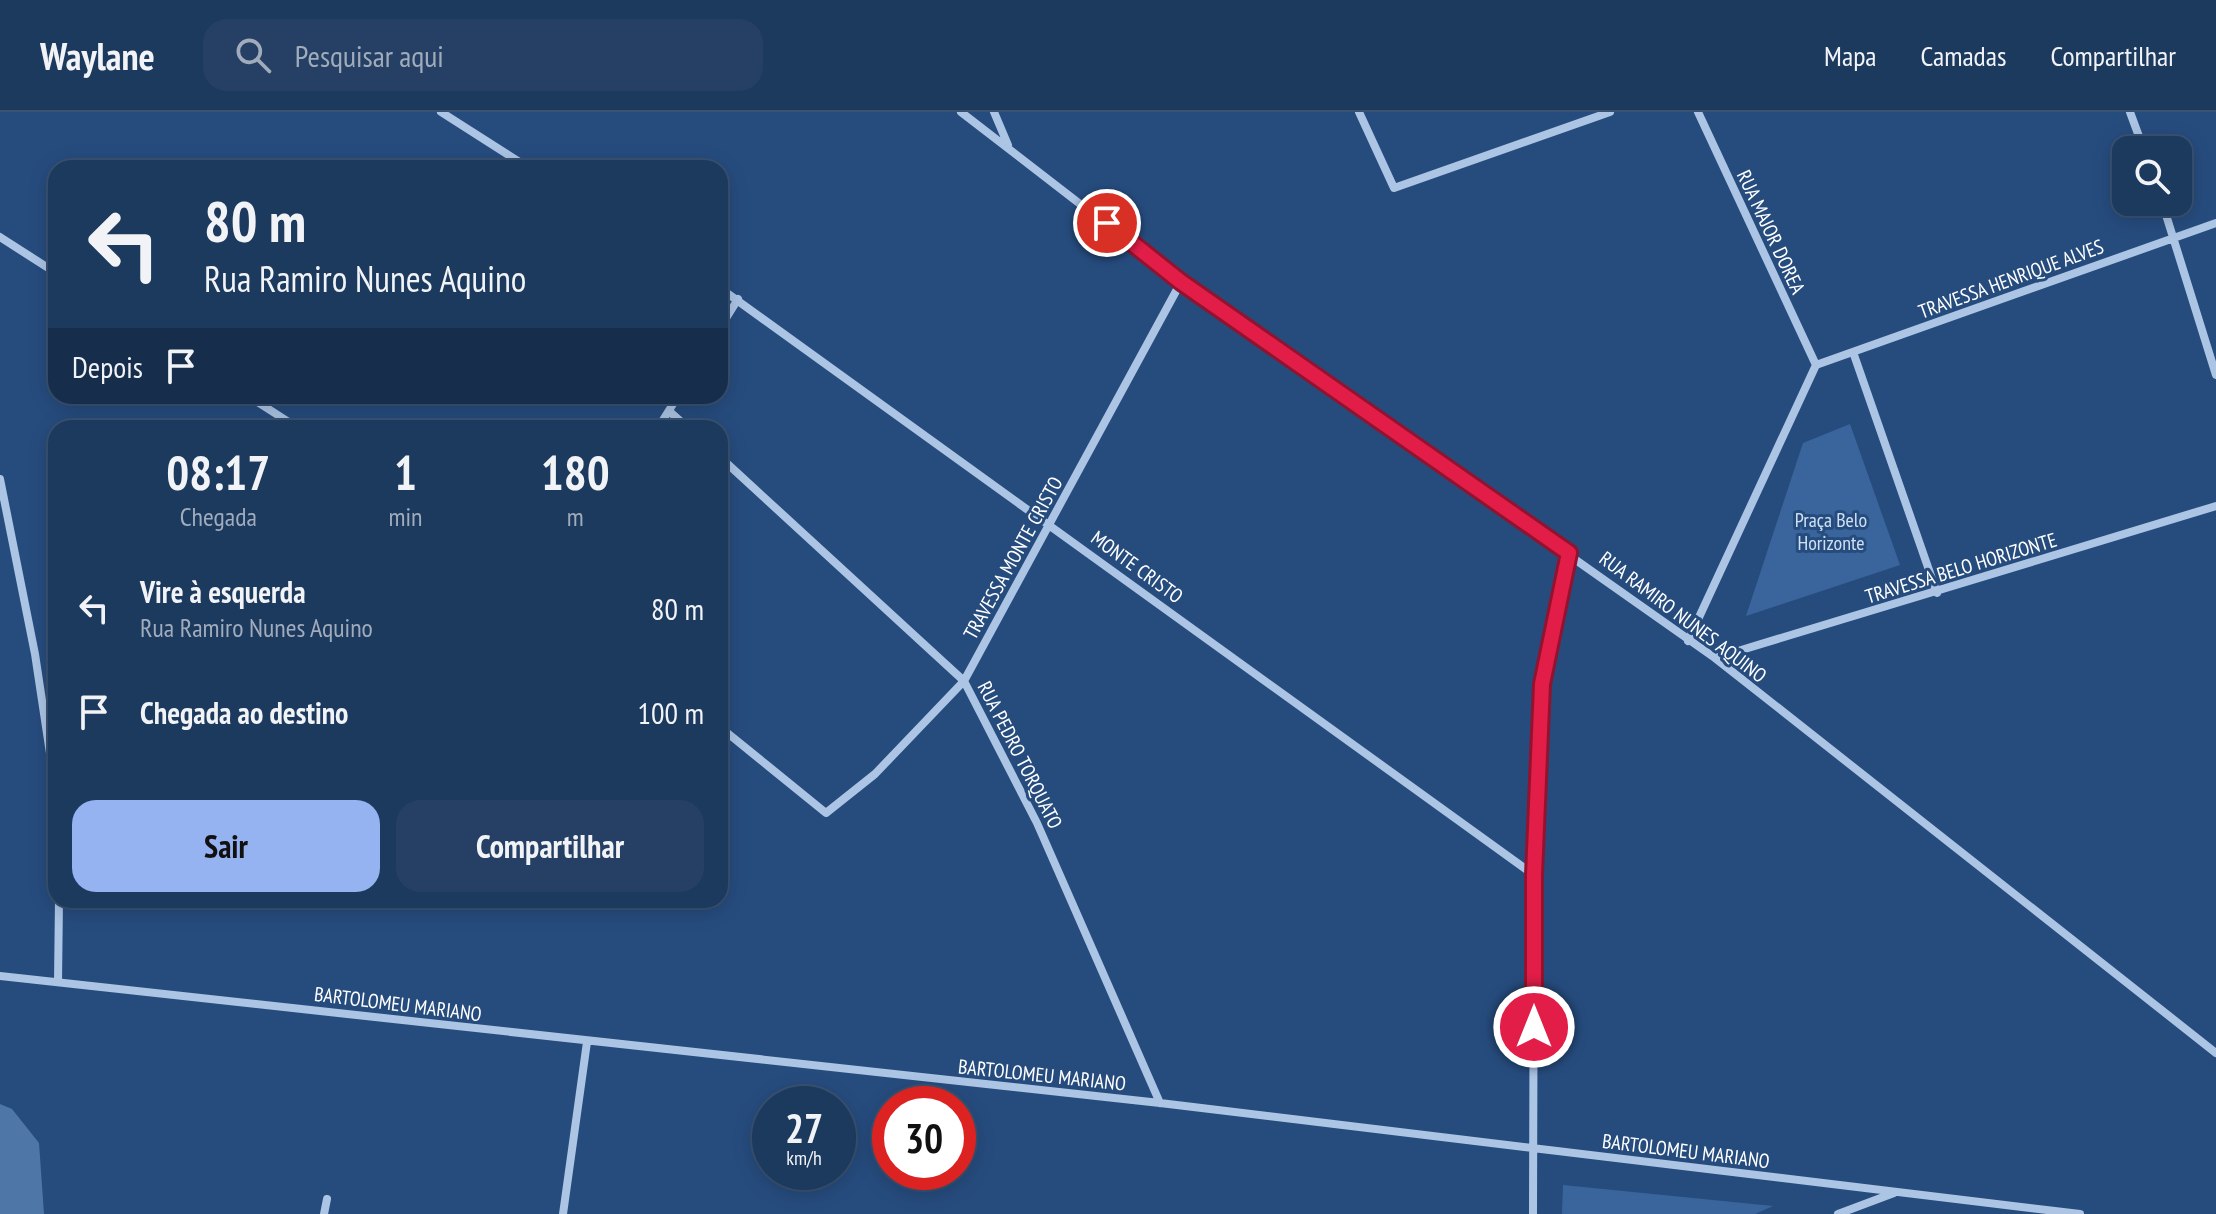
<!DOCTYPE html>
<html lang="pt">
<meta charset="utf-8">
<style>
body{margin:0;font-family:"PT Sans Narrow",sans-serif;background:#254064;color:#f1f3f6;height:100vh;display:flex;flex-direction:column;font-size:30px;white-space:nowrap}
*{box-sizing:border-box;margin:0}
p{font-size:26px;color:#a0acbc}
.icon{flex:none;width:44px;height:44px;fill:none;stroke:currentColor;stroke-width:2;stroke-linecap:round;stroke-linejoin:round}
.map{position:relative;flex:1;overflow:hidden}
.details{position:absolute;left:48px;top:308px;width:680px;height:488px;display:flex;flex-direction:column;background:#1c395e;border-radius:24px;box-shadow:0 4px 20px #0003,0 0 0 2px #3a5373}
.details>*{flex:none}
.hud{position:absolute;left:48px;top:48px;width:680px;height:244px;border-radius:24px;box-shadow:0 4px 20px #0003,0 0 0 2px #3a5373;background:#1c395e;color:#f1f3f6;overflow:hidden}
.controls{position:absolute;left:2112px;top:24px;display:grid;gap:16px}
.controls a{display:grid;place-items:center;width:80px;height:80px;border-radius:16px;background:#1c395e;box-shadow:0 4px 20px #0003,0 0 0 2px #3a5373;font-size:40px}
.speed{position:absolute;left:752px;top:974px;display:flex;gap:16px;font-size:40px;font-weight:700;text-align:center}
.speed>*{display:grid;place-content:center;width:104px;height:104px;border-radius:50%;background:#1c395e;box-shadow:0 4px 20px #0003,0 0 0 2px #3a5373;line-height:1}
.speed small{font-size:20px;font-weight:400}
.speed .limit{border:12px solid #d22;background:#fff;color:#111}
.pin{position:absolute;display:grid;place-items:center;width:68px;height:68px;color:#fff;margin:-34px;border:4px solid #fff;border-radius:50%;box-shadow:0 2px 8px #0007}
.me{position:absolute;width:88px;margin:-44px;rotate:0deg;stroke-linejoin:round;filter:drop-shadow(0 0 6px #0008)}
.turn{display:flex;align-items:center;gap:28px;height:168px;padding:0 24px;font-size:36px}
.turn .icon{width:104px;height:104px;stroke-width:2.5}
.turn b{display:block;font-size:56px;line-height:68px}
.then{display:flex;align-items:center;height:76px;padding:0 24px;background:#0003;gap:16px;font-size:30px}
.eta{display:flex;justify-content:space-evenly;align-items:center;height:136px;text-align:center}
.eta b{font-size:48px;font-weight:600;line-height:56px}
.primary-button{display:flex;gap:16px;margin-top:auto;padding:16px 24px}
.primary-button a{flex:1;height:92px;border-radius:24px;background:#95b2f1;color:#111;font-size:32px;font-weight:600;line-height:92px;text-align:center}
.primary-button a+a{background:#254064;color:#f1f3f6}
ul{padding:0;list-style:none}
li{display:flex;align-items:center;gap:24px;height:104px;padding:0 24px}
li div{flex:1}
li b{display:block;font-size:30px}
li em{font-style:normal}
header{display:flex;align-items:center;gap:48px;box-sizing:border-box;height:112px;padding:0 40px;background:#1c395e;border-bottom:2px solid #3a5373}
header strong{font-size:38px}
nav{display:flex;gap:44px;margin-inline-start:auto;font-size:28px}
.search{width:560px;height:72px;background:#254064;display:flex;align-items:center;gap:20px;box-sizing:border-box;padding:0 28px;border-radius:24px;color:#a0acbc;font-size:30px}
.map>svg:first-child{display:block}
</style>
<header>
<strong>Waylane</strong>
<div class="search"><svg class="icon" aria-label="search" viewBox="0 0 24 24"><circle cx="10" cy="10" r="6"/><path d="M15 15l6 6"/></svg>Pesquisar aqui</div>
<nav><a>Mapa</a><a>Camadas</a><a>Compartilhar</a></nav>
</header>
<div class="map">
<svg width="2216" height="1102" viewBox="0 0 2216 1102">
<rect width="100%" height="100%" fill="#264c7e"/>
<path fill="#3a659c" d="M1850,312L1900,453L1746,504L1803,331Z
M1563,1073L1773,1094L1755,1102H1562Z"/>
<path fill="#4e76a7" d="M0,992L12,997L39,1031L44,1102H0Z"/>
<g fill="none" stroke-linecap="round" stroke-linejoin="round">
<path stroke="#acc5e5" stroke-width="8" d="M441,0L529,56
M961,0L1181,170L1715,546L2216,941
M994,0L1008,33
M1359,0L1394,76L1610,0
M1698,0L1816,253
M2130,0L2144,38
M2162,90L2216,263
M0,125L56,161
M720,176L1534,763
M720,216L738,187
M1853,240L1937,481
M1816,253L2216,111
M248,284L298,316
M669,299L688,316
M658,316L678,284
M720,345L964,569L1037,711L1160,991
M0,367L35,542L56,681
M1688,529L1816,253
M1715,546L2216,394
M720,615L826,701L875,662L964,569L1181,170
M0,864L1160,991L2080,1102
M58,870L59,788
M324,1102L327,1087
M563,1102L587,930
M1533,1102L1534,763L1542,572L1569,441
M1838,1102L1894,1081"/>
</g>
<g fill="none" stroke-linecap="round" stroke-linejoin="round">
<defs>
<path id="route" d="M1107,111L1181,170L1569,441L1542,572L1534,763V915"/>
</defs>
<use href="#route" stroke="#92132f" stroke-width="20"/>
<use href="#route" stroke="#e11d48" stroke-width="14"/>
</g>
<g text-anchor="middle" stroke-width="6" stroke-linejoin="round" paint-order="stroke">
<g font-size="20" fill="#fff" stroke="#264c7e">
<text transform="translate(1771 120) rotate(65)" y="7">RUA MAJOR DOREA</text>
<text transform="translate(2011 167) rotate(-20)" y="7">TRAVESSA HENRIQUE ALVES</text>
<text transform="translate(1013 446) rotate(-61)" y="7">TRAVESSA MONTE CRISTO</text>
<text transform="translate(1137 455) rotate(36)" y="7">MONTE CRISTO</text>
<text transform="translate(1961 456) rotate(-17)" y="7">TRAVESSA BELO HORIZONTE</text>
<text transform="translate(1683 505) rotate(37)" y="7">RUA RAMIRO NUNES AQUINO</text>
<text transform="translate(1020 643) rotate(63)" y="7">RUA PEDRO TORQUATO</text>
<text transform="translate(398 892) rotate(7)" y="7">BARTOLOMEU MARIANO</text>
<text transform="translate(1042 963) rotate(6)" y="7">BARTOLOMEU MARIANO</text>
<text transform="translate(1686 1039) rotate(7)" y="7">BARTOLOMEU MARIANO</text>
</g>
<g font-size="20" fill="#cfe0f4" stroke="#264c7e">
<text x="1831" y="415">Praça Belo<tspan x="1831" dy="23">Horizonte</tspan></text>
</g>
</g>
</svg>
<div class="controls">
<a><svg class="icon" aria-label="search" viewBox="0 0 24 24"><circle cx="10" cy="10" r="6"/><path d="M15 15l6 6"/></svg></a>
</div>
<div class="speed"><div>27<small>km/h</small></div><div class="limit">30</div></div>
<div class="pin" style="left:1107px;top:111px;background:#d93025"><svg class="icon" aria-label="arrive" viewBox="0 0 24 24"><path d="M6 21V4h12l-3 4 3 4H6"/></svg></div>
<svg class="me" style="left:1534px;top:915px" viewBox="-20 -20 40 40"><circle r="17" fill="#e11d48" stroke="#fff" stroke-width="3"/><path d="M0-11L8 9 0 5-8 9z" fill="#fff"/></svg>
<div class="hud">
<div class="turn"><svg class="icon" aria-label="left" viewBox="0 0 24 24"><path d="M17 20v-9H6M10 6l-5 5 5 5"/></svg><div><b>80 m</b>Rua Ramiro Nunes Aquino</div></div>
<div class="then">Depois<svg class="icon" aria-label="arrive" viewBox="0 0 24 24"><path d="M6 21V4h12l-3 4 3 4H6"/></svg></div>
</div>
<section class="details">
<div class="eta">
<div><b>08:17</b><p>Chegada</p></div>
<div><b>1</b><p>min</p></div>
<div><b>180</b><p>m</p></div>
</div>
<ul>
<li><svg class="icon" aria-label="left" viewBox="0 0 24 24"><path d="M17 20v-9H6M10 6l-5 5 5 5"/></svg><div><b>Vire à esquerda</b><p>Rua Ramiro Nunes Aquino</p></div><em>80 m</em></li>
<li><svg class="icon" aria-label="arrive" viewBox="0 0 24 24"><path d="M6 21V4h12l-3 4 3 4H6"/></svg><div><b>Chegada ao destino</b></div><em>100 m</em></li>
</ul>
<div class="primary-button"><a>Sair</a><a>Compartilhar</a></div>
</section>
</div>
